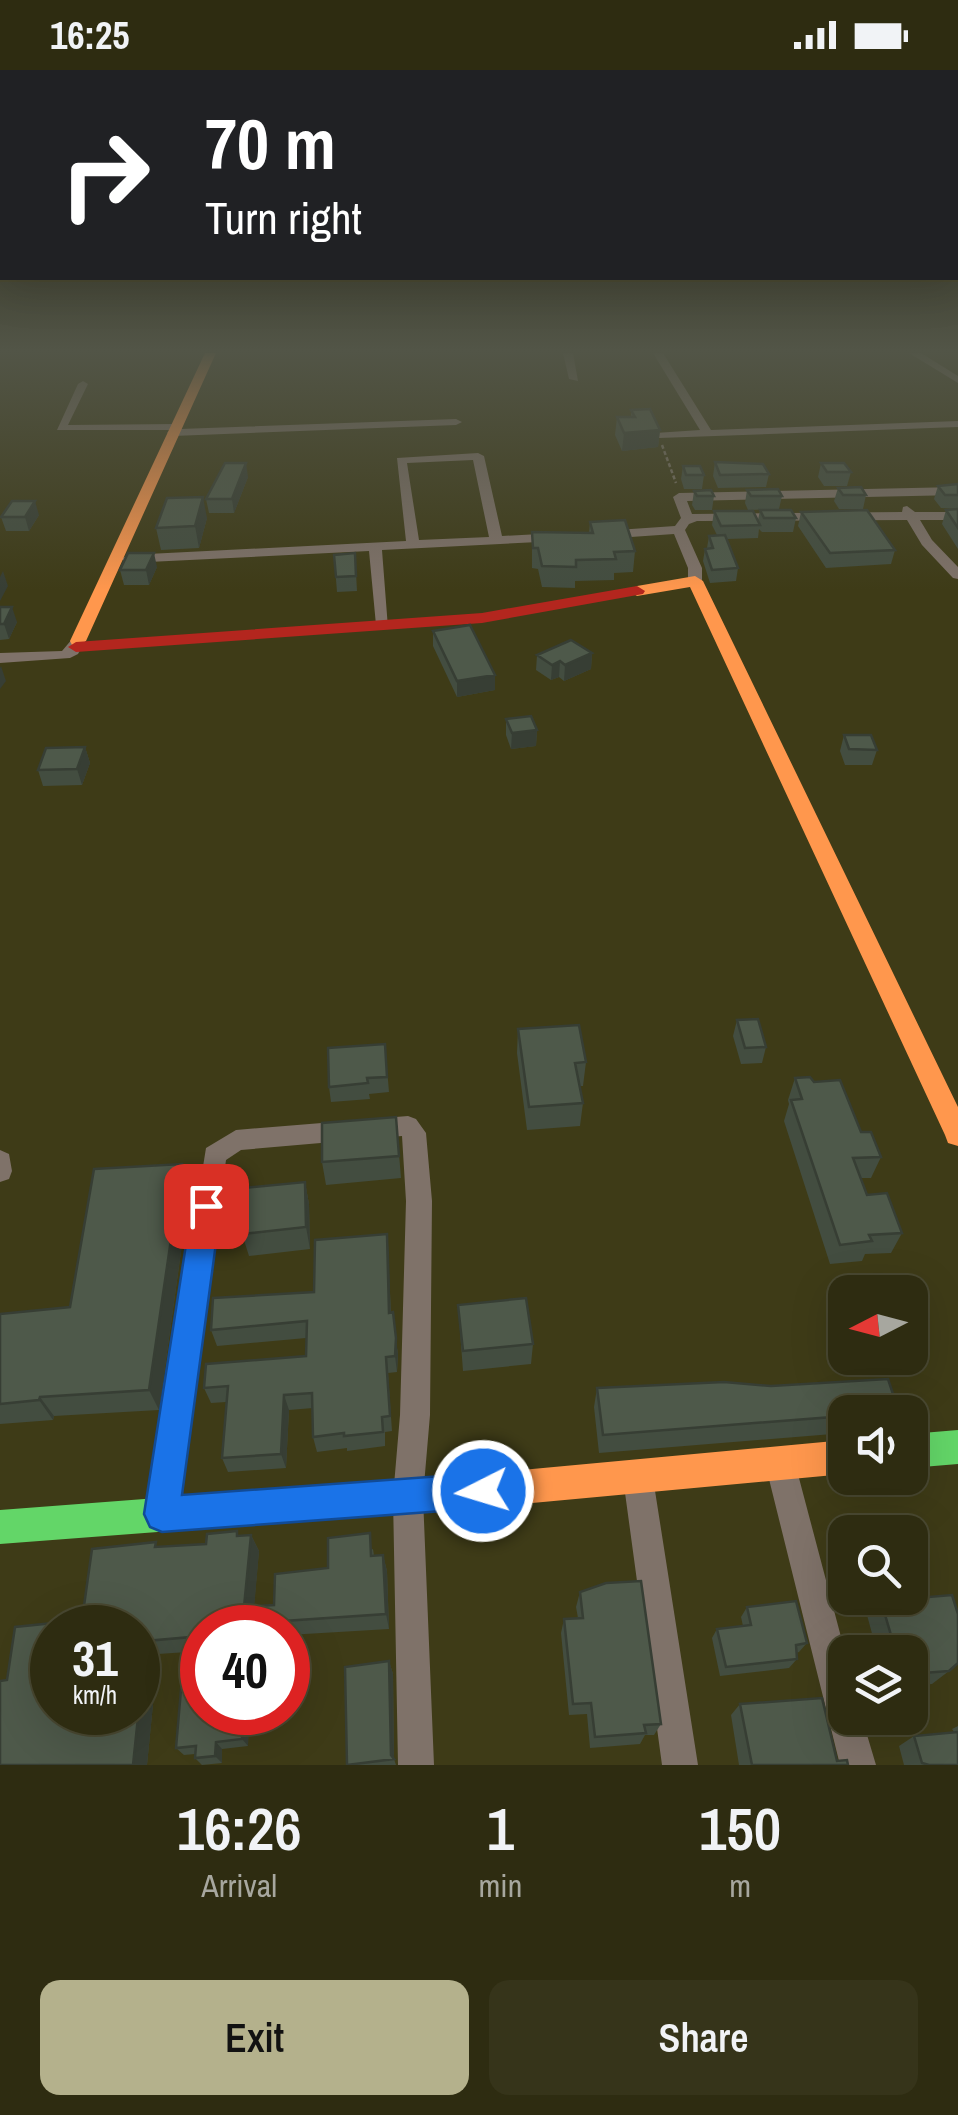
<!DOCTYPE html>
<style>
body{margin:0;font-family:"Archivo Narrow",sans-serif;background:#36341a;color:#f1f3f6;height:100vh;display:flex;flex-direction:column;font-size:38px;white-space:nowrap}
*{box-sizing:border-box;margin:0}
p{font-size:32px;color:#a7a79f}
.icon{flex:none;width:55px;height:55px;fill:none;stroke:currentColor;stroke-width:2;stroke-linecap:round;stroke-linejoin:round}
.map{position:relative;height:1695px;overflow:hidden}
.drawer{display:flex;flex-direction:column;background:#2e2c11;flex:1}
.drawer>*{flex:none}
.banner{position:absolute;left:0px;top:0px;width:960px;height:210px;box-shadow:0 10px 40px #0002,0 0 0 2px #494831;background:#202124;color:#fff;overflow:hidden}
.needle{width:65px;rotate:264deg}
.fabs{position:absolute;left:828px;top:1205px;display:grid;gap:20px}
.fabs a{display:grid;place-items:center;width:100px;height:100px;border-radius:20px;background:#2e2c11;box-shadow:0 10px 40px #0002,0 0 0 2px #494831;font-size:50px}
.speed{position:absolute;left:30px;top:1535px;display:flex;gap:20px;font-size:50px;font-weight:700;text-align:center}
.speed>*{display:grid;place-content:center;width:130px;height:130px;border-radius:50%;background:#2e2c11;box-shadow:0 10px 40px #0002,0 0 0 2px #494831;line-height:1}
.speed small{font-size:25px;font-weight:400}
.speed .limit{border:15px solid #d22;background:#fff;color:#111}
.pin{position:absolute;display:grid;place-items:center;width:85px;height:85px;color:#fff;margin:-42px;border-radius:20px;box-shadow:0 5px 15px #0006}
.me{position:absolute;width:110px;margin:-55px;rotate:265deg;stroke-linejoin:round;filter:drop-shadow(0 0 8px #0008)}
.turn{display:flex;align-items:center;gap:35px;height:210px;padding:0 40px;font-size:45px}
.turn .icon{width:130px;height:130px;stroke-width:2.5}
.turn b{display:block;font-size:70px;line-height:85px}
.eta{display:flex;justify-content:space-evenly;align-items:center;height:170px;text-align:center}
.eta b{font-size:60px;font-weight:600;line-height:70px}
.action{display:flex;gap:20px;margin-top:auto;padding:20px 40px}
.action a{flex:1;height:115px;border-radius:20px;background:#b4b18c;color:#111;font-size:40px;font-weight:600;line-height:115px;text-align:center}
.action a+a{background:#36341a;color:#f1f3f6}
.status{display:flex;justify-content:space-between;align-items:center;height:70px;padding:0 50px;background:#2e2c11;direction:ltr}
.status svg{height:28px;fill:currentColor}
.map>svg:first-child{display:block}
</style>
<div class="status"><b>16:25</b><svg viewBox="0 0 49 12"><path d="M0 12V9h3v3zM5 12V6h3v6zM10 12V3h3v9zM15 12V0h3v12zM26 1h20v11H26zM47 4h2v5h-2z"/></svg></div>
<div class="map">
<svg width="958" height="1695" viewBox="0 0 958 1695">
<rect width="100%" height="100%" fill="#3e3b17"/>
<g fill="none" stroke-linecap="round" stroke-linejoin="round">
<path stroke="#7b7364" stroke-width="2.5" stroke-dasharray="4 2.5" stroke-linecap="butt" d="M662,375L676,413"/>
<path fill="#7f7269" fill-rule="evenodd" d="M563,283H573L578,311L569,309Z
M653,283H663L711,360L958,351V357L659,368L655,367V363L700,360Z
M909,283H921L958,306V313Z
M83,311L88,314L68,355L176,354L182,357L180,359L456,349L462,352L456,355L173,366L167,363L170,360H57L78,314Z
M478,383L484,386L502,466L558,463L565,467L558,471L382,480L388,558L383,559L376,555L369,481L128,493L121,489L128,485L406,471L397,388ZM473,390L489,467L419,470L407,393Z
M958,417V425L687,431L692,444L902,442L903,437L907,436L915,442H958V450H920L932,470L958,497V509L953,508L922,475L907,450L697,451L689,454L685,460L702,498V511L695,515L688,511V498L674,464L602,469L595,465L602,461L675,456L681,448L673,427L679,423Z
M78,567L85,571L78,584L70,588L0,593V583L62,581L73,568Z
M408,1046L416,1049L426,1063L432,1131L430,1345L423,1427L434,1695H398L393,1427L400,1345L406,1131L402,1066L241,1080L226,1090L177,1444L173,1455L162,1459L151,1455L147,1444L206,1078L236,1060Z
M0,1080L9,1084L12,1101L9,1109L0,1112Z
M780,1378L791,1382L795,1393L845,1582V1648H862L876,1695H840L765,1393L769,1382Z
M638,1393L649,1397L653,1408L698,1695H662L623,1408L627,1397Z"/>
<path fill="#63d668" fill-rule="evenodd" d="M958,1360V1394L910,1398V1364Z
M488,1403L500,1408L505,1420L500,1432L488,1437L0,1474V1440Z"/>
<path fill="#ff974d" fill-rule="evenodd" d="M205,283H216L86,571L78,576L72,575L70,571Z
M695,506L703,511L958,1037V1076L948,1073L945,1065L690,517L637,526L629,521L637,516Z
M845,1370V1404L488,1437L476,1432L471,1420L476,1408L488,1403Z"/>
<path fill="#b3261e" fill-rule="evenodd" d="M637,516L645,521L643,524L482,553L76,582L68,577L76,572L482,543Z"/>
</g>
<path fill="#434d40" d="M631,340L660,360L658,377L622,381L615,365L617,347H631Z
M715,392L769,404L766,417L718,418L713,406Z
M821,393L851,402L847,416H824L818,407Z
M683,396L704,405L702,419H684L681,409Z
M248,407L234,443H209L206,429Z
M958,414V439L941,438L934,429L938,416Z
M838,418L866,425L863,439H839L834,431Z
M747,420L782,426L779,439L748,440L745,433Z
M694,421L714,426L712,440H695L692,435Z
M958,439V479L942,454L946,440Z
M760,440L796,448L793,462H762L759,459L758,468L727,469L738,498L736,511L710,513L703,491L705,479L707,478L709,466L717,465L712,455L714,441L758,450Z
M801,442L895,480L891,494L826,498L798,456Z
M39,445L29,461H6L1,447Z
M207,448L199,478L161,480L156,458Z
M590,452L635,481L633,502L614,503V510L575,511V518L542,517L538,499L532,498V462L589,463Z
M355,483L357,521L337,522L334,485Z
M157,497L149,515H124L120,500Z
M0,537L17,552L9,569L0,570Z
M433,561L495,605V620L457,627L433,576Z
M592,583L591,599L564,611L559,607L551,610L536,600L537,585Z
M506,649L537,660L536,676L511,679L506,665Z
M844,665L877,680L872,695H845L840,681Z
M85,677L90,693L82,715L43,716L38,700Z
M737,950L766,977L762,993L741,994L733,966Z
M518,959L586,992L583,1016H580L583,1033L580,1056L527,1060L517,983Z
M385,974L389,1022L369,1024L370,1029L331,1032L329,1017Z
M795,1008L861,1062L881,1087L871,1108H860L867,1125L902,1163L891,1183L865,1184L862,1191L830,1194L784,1051L789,1034L788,1030Z
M396,1047L401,1108L326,1115L322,1092Z
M182,1094L190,1117L159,1340L54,1346L53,1350L0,1354V1244L70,1237Z
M305,1112L309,1134L310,1179L249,1186L242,1164Z
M387,1164L391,1242L398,1284L397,1302L388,1303L392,1361L385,1362V1376L347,1381V1378L317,1382L313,1367V1338L289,1340L286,1398L228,1402L222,1388L226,1332L211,1333L204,1318L306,1286V1268L217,1276L211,1260L314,1222Z
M458,1235L533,1274L531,1294L463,1301Z
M597,1318L845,1342V1363L599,1383L594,1337Z
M251,1465L259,1481L254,1536L274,1535L328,1498L373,1479L374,1486L383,1485L387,1501L389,1559L288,1565V1558H202V1581L158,1584L147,1695H0L7,1610L82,1550L159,1477L206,1474L240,1466Z
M580,1522L661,1654L654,1665H645L640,1674L590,1678L587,1644L569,1645L561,1563L564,1549L578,1548L576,1537Z
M881,1531L949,1601L932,1614L910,1616V1582H877L867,1545Z
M747,1537L807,1573L799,1582L796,1583L797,1589L789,1598L720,1606L712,1568L717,1559L743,1556L741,1547Z
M389,1591L393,1604L394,1689L396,1695H347Z
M740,1634L837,1691L848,1695H739L731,1645Z
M202,1642H249L248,1676L222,1679V1693L202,1695L195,1688V1684L184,1685L176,1678Z
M958,1656V1695H904L899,1676L914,1666L954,1662L952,1659Z"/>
<path fill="#373e34" d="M660,360L658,377L622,381L624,363Z
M246,393L248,407L234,443L232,429Z
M203,427L207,448L199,478L195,456Z
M35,431L39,445L29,461L25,447Z
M154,483L157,497L149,515L146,500Z
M3,501L8,516L0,531V507Z
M12,537L17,552L9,569L4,554Z
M592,583L591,599L564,611L565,595Z
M560,591L559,607L551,610L552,595Z
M1,596L6,611L0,619V598Z
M495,605V620L457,627V611Z
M537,660L536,676L511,679L512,663Z
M85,677L90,693L82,715L77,699Z
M182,1094L190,1117L159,1340L149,1320Z
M305,1112L309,1134L310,1179L306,1157Z
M387,1164L389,1182L391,1259L389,1243Z
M396,1268L398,1284L397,1302L395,1286Z
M284,1325L289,1340L286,1398L281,1384Z
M40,1327L54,1346L53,1350L39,1330Z
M251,1465L259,1481L253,1551L244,1537Z
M383,1485L387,1501L389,1559L386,1544Z
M146,1571L158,1584L147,1695H133Z
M389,1591L393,1604L394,1689L391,1685Z
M243,1642H249L248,1676L242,1669Z
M216,1672L222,1679V1693L215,1686Z"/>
<path fill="#4e594a" stroke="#373e34" stroke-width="2.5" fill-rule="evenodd" d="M650,339L660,360L624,363L617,347H635L631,340Z
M715,392L763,394L769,404L720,405Z
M225,393H246L232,429H206Z
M821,393H844L851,402H827Z
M683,396H700L704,405H686Z
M958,414V425H945L938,416Z
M861,417L866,425H843L838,418Z
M778,419L782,426H751L747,420Z
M711,420L714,426H697L694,421Z
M203,427L195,456L156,458L167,428Z
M12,431H35L25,447H1Z
M958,439V458L946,440Z
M760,440H791L796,448H764Z
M867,440L895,480L830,483L801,442Z
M714,441H753L760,455L721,456Z
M625,450L635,481L614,482L616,489L576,490V497L542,496L538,478H533L532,462L593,463L590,452Z
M725,465L738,498L712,500L705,479L713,478L709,466Z
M128,483H154L146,500H120Z
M355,483L356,506L336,507L334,485Z
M0,537H12L4,554H0Z
M470,555L495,605L457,611L433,561Z
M571,570L592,583L565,595L560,591L552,595L537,585Z
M531,646L537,660L512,663L506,649Z
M844,665H871L877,680L849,679Z
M85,677L77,699L38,700L46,678Z
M758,949L766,977L745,978L737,950Z
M579,955L586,992L575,993L583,1033L529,1037L518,959Z
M385,974L387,1007L367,1008L368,1013L329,1017L328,978Z
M810,1007L814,1012L840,1010L861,1062H871L881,1087L853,1088L867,1125L887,1123L902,1163L869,1165L872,1171L840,1175L791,1030L802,1029L795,1008Z
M396,1047L399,1086L322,1092V1053Z
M182,1094L149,1320L40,1327L39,1330L0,1334V1244L70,1237L94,1099Z
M305,1112L306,1157L242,1164L243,1118Z
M387,1164L389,1243L393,1242L396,1268L395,1286L386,1287L390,1346L382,1347L383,1362L344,1366V1363L313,1367L312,1323L284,1325L281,1384L222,1388L228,1316L204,1318L206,1294L306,1286L307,1251L211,1260L213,1228L314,1222L315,1170Z
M526,1228L533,1274L463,1281L458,1235Z
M888,1309L899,1342H845V1346L603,1365L597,1318L724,1312L771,1316Z
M237,1461V1466L251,1465L244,1537L274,1535L275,1504L328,1498V1468L370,1463L371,1486L383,1485L386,1544L211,1556L210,1558H202V1566L146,1571L133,1695H0V1611L7,1610L15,1557L82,1550L92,1479L156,1472L155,1477L206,1474L207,1464ZM52,1558H138V1642H52Z
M641,1511L661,1654L644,1655L646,1663L595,1667L591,1633L573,1634L564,1549L583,1548L580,1522L606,1513Z
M952,1525L958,1544V1593L949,1601L910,1604V1582H896L881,1531Z
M796,1531L807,1573L796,1575L797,1589L726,1597L717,1559L751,1555L747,1537Z
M389,1591L391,1685L394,1689L347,1695L345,1597Z
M202,1606V1642H243L242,1669L216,1672L215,1686L195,1688L196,1676L176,1678L182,1608Z
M822,1628L837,1691L847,1690L848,1695H752L740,1634Z
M958,1662V1695H929L922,1693L914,1666Z"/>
<linearGradient id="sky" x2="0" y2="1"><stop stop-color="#22200d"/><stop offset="0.54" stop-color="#525547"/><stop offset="1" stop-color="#525547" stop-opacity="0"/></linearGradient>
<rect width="958" height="520" fill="url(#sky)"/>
<path fill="#1a73e8" stroke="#114b97" stroke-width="2.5" d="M206,1123L216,1127L221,1136L182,1425L483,1403L495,1409L500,1421L495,1433L483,1438L162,1462L150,1457L144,1444L192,1136L196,1127Z"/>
</svg>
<div class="fabs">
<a><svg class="needle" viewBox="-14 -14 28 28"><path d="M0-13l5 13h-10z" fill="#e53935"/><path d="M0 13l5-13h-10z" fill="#a7a79f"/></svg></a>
<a><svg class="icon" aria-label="sound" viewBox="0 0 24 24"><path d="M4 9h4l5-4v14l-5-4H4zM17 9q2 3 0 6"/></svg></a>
<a><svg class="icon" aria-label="search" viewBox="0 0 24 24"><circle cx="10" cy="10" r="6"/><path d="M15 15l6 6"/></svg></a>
<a><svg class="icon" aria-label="layers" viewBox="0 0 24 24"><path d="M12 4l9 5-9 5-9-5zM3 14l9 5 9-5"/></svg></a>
</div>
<div class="speed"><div>31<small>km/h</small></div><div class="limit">40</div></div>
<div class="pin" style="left:206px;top:1136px;background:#d93025"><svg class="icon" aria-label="arrive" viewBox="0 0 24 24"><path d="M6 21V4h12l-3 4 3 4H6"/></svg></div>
<svg class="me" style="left:483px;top:1421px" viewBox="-20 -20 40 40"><circle r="17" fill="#1a73e8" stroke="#fff" stroke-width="3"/><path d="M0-11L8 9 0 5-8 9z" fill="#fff"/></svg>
<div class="banner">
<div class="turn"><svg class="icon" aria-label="right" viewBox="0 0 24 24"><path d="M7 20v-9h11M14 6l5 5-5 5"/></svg><div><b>70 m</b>Turn right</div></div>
</div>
</div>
<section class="drawer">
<div class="eta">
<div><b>16:26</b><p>Arrival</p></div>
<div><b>1</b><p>min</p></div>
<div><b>150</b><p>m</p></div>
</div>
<div class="action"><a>Exit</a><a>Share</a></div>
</section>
